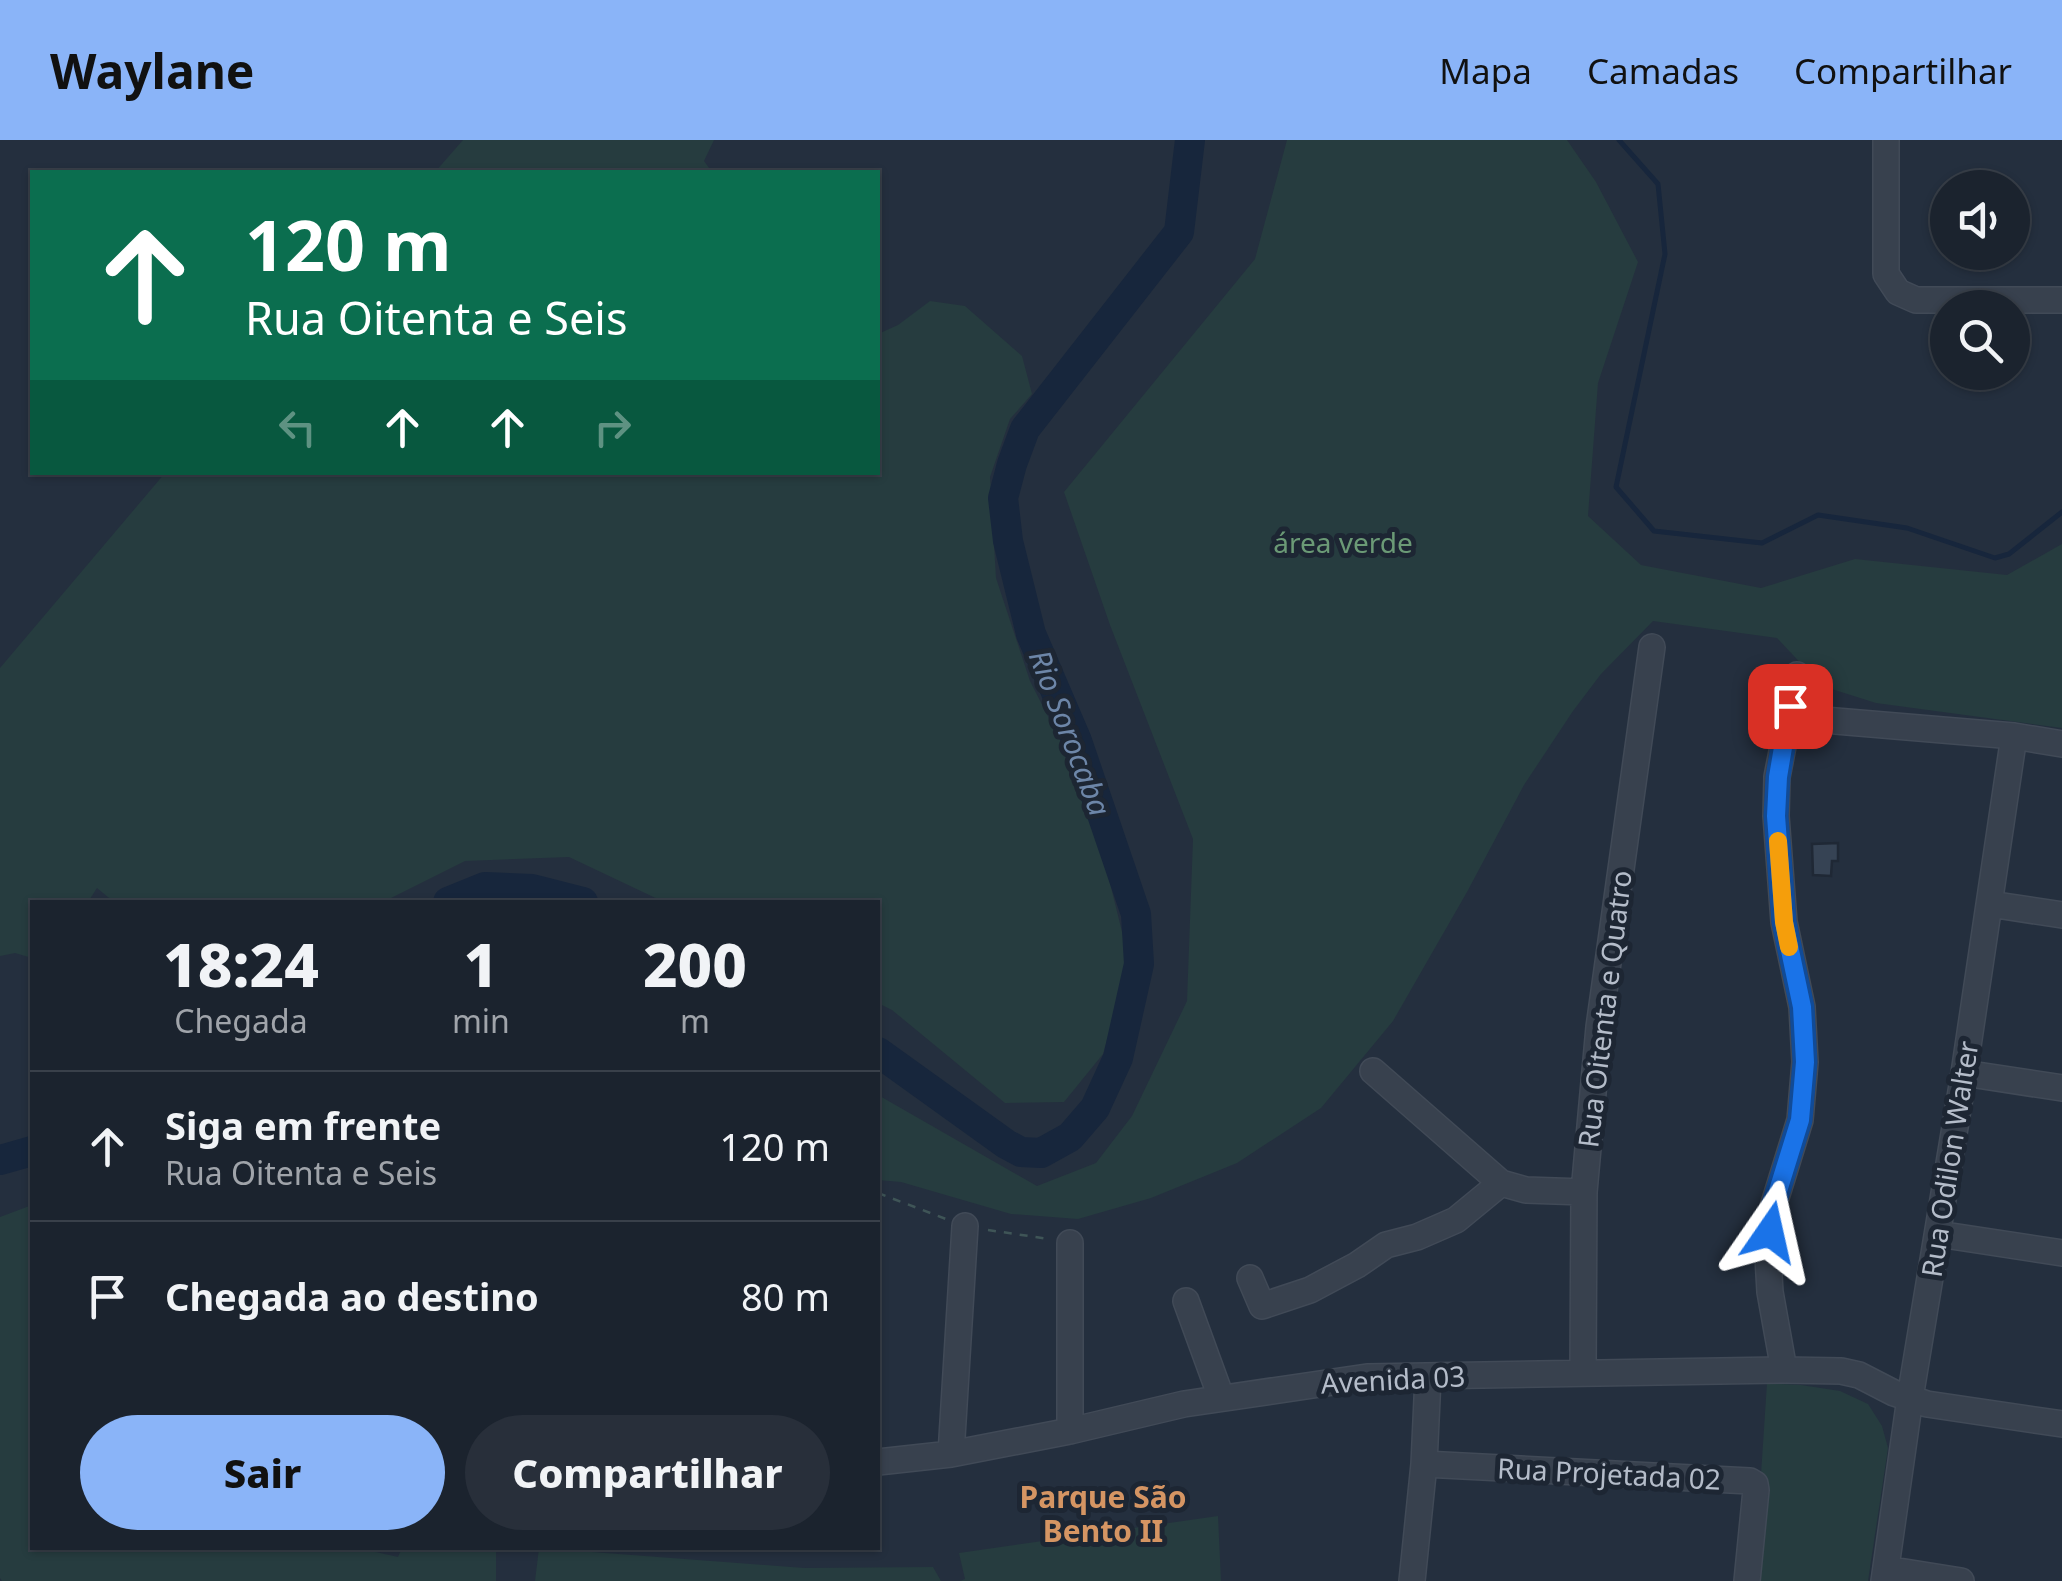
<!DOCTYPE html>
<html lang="pt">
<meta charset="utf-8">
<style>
body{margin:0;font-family:"Noto Sans",sans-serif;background:#282f3a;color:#f1f3f6;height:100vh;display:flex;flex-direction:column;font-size:38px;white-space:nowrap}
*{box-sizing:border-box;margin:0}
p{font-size:32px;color:#a0a4aa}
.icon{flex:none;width:55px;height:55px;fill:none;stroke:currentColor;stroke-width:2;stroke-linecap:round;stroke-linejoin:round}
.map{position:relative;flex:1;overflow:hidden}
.drawer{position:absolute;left:30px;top:760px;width:850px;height:650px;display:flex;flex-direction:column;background:#1b232e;border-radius:0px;box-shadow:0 2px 8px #0004,0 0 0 2px #39404a}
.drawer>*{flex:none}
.hud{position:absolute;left:30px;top:30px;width:850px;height:305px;border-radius:0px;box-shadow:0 2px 8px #0004,0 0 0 2px #39404a;background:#0b6e4f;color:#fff;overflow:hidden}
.fabs{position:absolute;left:1930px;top:30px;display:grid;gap:20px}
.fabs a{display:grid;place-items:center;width:100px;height:100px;border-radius:50%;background:#1b232e;box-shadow:0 2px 8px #0004,0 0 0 2px #39404a;font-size:50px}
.pin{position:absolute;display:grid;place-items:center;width:85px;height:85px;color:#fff;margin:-42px;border-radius:20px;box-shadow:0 5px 15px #0006}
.me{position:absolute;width:110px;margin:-55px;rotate:11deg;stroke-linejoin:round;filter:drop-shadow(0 0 8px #0008)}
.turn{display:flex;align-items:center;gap:35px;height:210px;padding:0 50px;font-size:45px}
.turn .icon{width:130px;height:130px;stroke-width:2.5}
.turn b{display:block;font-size:70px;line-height:85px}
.lanes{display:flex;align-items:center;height:95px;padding:0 50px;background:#0003;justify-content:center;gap:50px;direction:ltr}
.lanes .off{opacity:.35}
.eta{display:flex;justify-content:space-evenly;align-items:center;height:170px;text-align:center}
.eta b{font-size:60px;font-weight:800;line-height:70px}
.primary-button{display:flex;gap:20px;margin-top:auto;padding:20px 50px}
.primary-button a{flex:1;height:115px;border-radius:60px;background:#8ab4f8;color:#111;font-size:40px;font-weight:800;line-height:115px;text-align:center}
.primary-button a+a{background:#282f3a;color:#f1f3f6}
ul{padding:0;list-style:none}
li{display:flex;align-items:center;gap:30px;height:150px;padding:0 50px;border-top:2px solid #39404a}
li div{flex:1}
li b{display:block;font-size:38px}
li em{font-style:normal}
header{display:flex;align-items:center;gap:60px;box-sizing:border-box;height:140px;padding:0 50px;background:#8ab4f8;color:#111}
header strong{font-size:48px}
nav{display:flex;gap:55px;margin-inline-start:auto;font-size:35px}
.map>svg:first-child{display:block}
</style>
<header>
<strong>Waylane</strong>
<nav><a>Mapa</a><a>Camadas</a><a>Compartilhar</a></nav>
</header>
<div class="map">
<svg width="2062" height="1441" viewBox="0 0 2062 1441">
<rect width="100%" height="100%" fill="#242f3e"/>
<path fill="#263c3f" d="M463,0H714L704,21L712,32H435Z
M1287,0H1567L1596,42L1638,122L1598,243L1588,376L1641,425L1761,448L1855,419L2007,435L2062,404V588L1876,563L1822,546L1777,498L1653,481L1601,534L1573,571L1524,645L1467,752L1393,881L1321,968L1237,1023L1151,1058L1078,1079L1011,1074L901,1042L878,1040V955L1037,1046L1096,1023L1132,976L1187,861L1193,699L1110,485L1064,352L1255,119Z
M930,161L965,166L1022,216L1032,254L1010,279L990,337L996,438L1030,541L1064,608L1100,703L1129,820L1103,914L1064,962L1005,963L892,870L878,863V762H664L569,717L465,721L383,762H114L97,748L88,762H32V818L15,813L0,816V528L165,333L878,332V194L898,185Z
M32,1065V1408H358L398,1417L402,1408H496V1441H2L0,1438V1077Z
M1767,1243L1801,1245L1840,1251L1868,1264L1882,1286L1888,1308L1868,1441H1754Z
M1218,1376L1221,1441H960L965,1439L959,1413Z
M539,1408L804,1428L933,1427L941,1441H535Z"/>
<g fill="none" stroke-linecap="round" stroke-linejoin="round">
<path stroke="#17263c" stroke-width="5" d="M1619,0L1658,44L1665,114L1616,347L1654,391L1762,403L1818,375L1907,388L1995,418L2009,414L2062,372"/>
<path stroke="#17263c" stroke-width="30" d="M448,762L485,747L532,749L583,762
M878,912L1006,1004L1021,1012L1041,1013L1070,997L1095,968L1118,918L1139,824L1136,774L1077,601L1031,494L1008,401L1003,358L1012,324L1025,289L1179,92L1190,0
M0,1020L32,1011"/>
</g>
<path fill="#364354" stroke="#1f2835" stroke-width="2.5" d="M1838,703V721H1832L1831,736L1813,735L1812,704Z"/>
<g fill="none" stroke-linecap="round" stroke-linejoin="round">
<defs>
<path id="minor" d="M1886,0V134L1898,152L1916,160H2062
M1788,577L2014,596L2062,604
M1990,764L2062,775
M1373,931L1501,1043L1526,1050L1584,1052
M1964,933L2062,948
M1938,1094L2062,1113
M1070,1103V1291
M1250,1138L1262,1166L1310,1150L1357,1125L1386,1105L1417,1097L1456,1080L1501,1043
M1186,1161L1221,1257
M1784,1230L1770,1152L1768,1117L1773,1067L1800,980L1805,922L1802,867L1784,782L1776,676L1777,637L1797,535
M1583,1233L1584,1052L1599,887L1652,507
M951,1314L965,1086
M878,1322L951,1314L1070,1291L1184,1264L1367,1237L1784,1230L1841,1231L1859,1235L1894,1253L1927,1264L2062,1284
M1424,1324L1750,1341L1755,1344L1756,1350L1747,1441
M1886,1429L1961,1441
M1412,1441L1424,1324L1428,1237
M1884,1441L1910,1258L1964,933L2014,596"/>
</defs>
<use href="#minor" stroke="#414a57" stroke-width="28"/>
<path stroke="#3f5557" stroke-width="2.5" stroke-dasharray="8 8" stroke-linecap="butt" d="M878,1053L946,1079
M988,1090L1049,1099"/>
<use href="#minor" stroke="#38414e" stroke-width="25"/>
</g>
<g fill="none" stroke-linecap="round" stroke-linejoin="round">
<defs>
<path id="route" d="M1770,1092L1773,1067L1800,980L1805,922L1802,867L1784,782L1776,676L1778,637L1790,566"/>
</defs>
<use href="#route" stroke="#114b97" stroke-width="25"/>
<use href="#route" stroke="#1a73e8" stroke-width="18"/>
<path stroke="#f59e0b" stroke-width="18" d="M1778,701L1784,782L1789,807"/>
</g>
<g text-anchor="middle" stroke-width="10" stroke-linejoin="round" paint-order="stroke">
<g font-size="28" fill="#6b9a76" stroke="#1d2633">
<text x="1343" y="413">área verde</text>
</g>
<g font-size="28" fill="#b4bcc9" stroke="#1d2633">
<text transform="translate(1605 869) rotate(-83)" y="10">Rua Oitenta e Quatro</text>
<text transform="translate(1950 1019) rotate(-81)" y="10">Rua Odilon Walter</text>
<text transform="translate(1393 1240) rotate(-3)" y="10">Avenida 03</text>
<text transform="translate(1609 1334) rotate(3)" y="10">Rua Projetada 02</text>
</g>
<g font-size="30" font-style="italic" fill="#6d86a8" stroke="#1d2633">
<text transform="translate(1069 593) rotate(69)" y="10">Rio Sorocaba</text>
</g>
<g font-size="30" font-weight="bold" fill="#d59563" stroke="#1d2633">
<text x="1103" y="1368">Parque São<tspan x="1103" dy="34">Bento II</tspan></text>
</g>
</g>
</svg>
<div class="fabs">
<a><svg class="icon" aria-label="sound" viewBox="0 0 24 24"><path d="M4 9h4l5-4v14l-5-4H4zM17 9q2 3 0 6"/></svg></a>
<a><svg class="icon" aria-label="search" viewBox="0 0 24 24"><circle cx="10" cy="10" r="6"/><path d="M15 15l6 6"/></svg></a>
</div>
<div class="pin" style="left:1790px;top:566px;background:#d93025"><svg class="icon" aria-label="arrive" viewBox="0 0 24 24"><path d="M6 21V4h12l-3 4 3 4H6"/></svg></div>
<svg class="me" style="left:1770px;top:1092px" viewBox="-20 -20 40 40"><path d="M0-17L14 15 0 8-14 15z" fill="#1a73e8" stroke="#fff" stroke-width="4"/></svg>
<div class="hud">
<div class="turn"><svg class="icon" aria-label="ahead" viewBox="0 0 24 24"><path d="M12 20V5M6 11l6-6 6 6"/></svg><div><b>120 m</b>Rua Oitenta e Seis</div></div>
<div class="lanes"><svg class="icon off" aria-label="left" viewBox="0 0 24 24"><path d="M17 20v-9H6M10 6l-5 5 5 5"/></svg><svg class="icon" aria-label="ahead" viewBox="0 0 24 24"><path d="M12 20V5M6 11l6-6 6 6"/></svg><svg class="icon" aria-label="ahead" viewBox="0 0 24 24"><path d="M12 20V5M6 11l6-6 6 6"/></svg><svg class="icon off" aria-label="right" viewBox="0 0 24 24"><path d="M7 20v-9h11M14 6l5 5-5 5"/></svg></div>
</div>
<section class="drawer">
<div class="eta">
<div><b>18:24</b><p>Chegada</p></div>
<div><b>1</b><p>min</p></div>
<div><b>200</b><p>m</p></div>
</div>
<ul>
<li><svg class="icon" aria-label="ahead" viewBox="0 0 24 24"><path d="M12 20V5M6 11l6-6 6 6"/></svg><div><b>Siga em frente</b><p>Rua Oitenta e Seis</p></div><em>120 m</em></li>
<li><svg class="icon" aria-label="arrive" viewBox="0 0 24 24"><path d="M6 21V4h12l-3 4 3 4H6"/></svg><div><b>Chegada ao destino</b></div><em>80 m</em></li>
</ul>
<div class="primary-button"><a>Sair</a><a>Compartilhar</a></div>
</section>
</div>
